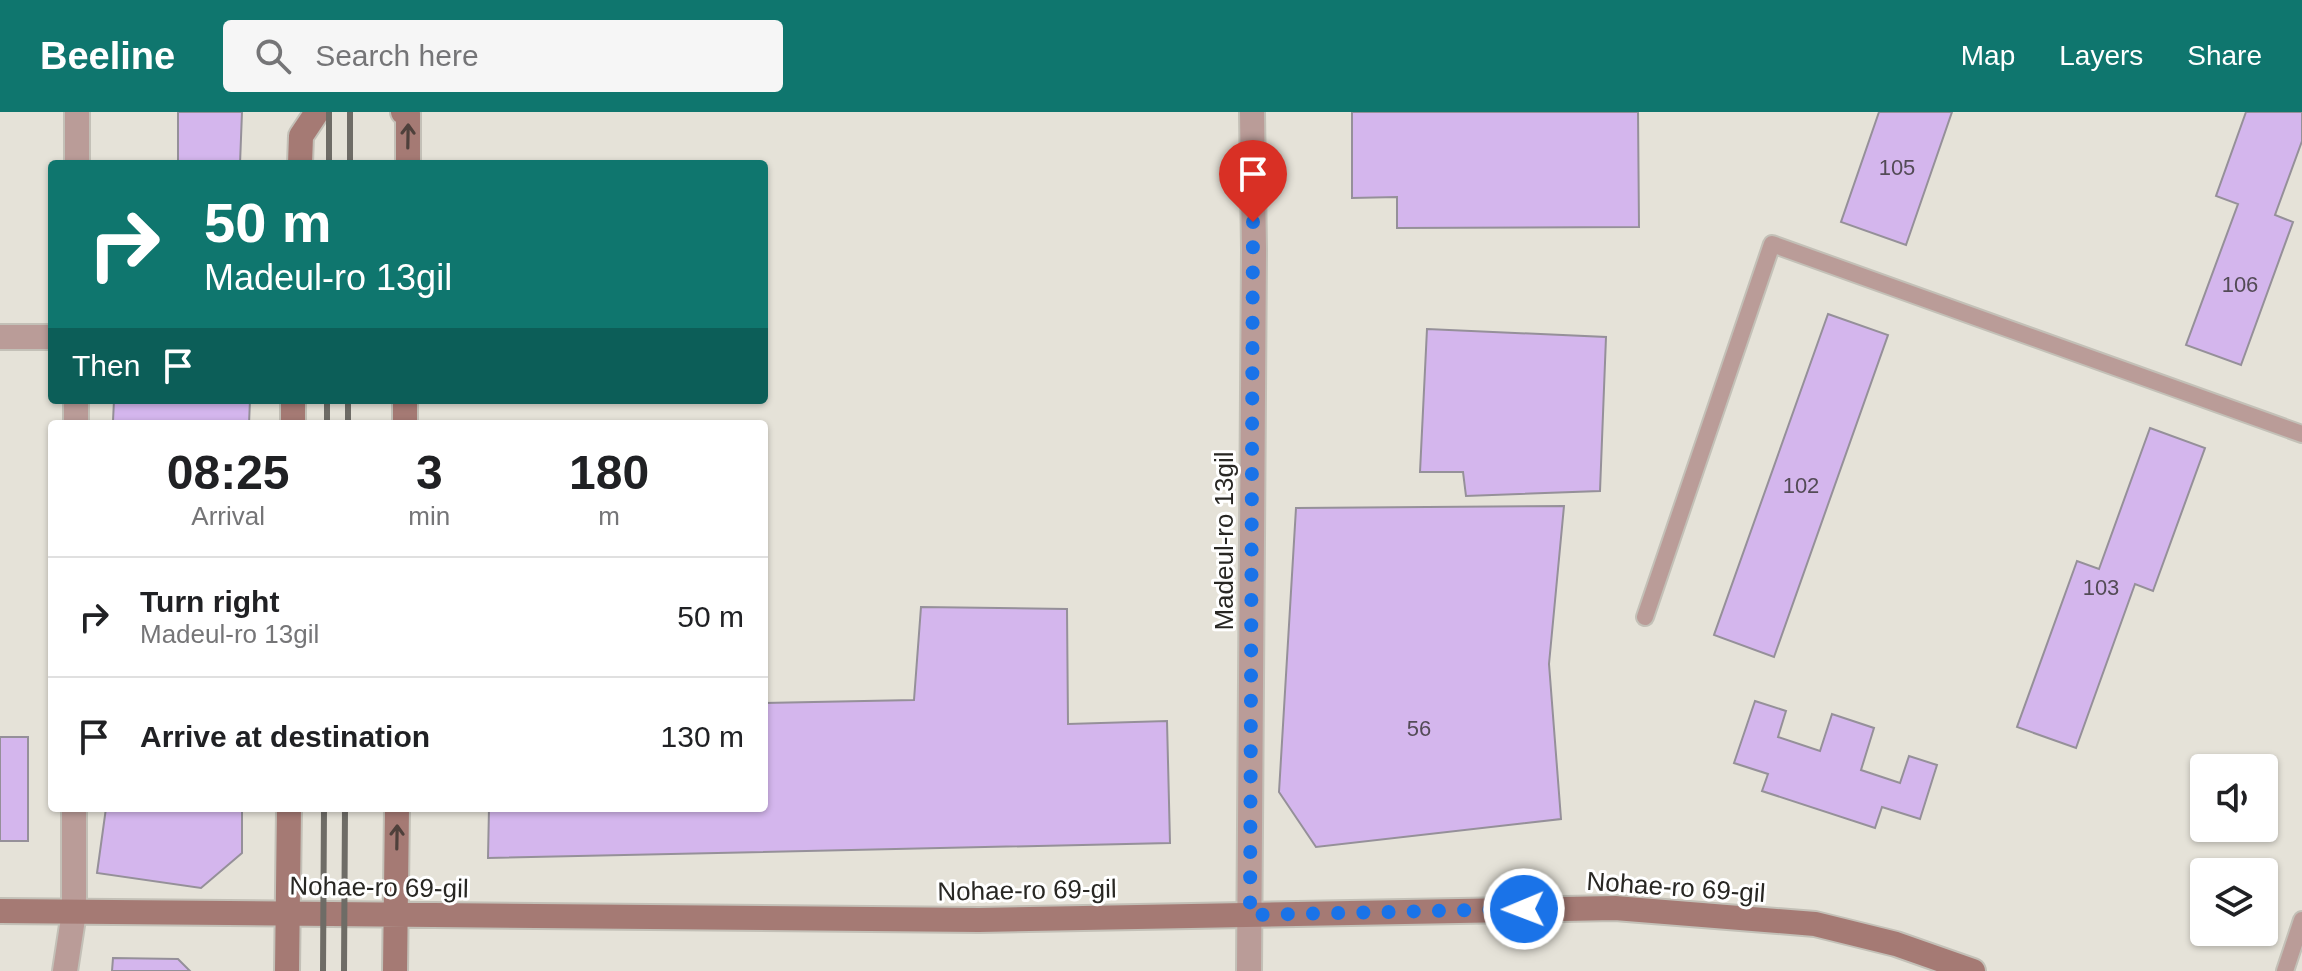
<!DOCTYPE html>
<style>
body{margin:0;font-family:Helvetica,sans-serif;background:#f6f6f6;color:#202124;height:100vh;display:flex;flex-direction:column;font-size:30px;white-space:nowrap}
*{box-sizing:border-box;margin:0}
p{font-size:26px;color:#757577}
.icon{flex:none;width:44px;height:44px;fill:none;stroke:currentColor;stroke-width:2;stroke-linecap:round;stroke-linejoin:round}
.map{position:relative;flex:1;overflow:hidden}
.sheet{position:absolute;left:48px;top:308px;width:720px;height:392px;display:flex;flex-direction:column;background:#fff;border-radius:8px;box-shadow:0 2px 6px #0004}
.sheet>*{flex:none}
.guide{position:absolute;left:48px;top:48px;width:720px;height:244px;border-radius:8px;box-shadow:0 2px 6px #0004;background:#0f766e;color:#fff;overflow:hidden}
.controls{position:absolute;left:2190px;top:642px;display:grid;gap:16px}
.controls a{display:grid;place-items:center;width:88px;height:88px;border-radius:8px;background:#fff;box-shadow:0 2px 6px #0004;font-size:40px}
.pin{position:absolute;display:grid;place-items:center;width:68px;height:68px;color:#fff;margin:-82px -34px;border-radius:50% 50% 50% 0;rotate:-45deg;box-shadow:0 0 8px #0007}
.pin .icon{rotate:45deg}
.me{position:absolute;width:88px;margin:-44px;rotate:269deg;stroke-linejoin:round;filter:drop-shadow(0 0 6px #0008)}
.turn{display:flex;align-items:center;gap:28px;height:168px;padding:0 24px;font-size:36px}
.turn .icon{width:104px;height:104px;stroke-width:2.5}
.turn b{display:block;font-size:56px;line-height:68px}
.then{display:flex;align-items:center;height:76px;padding:0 24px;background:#0003;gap:16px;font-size:30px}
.eta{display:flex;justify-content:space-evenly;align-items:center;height:136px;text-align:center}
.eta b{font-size:48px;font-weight:600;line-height:56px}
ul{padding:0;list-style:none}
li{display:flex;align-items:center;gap:24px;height:120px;padding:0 24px;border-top:2px solid #e0e0e0}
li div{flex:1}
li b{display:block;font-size:30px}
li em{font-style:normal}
header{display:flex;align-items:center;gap:48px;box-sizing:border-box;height:112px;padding:0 40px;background:#0f766e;color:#fff}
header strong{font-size:38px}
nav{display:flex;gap:44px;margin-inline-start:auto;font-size:28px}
.search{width:560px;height:72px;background:#f6f6f6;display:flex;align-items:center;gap:20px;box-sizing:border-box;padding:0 28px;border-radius:8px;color:#757577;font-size:30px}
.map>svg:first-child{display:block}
</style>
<header>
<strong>Beeline</strong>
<div class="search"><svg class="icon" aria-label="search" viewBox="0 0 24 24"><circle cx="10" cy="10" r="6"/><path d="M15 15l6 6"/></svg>Search here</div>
<nav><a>Map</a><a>Layers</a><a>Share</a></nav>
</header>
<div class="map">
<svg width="2302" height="859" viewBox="0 0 2302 859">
<rect width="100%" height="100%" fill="#e5e2d8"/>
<path fill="#d4b6ed" stroke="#959099" stroke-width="2" d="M178,0H242L240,52H178Z
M1352,0H1638L1639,115L1397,116V85L1352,86Z
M1879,0H1952L1906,133L1841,110Z
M2246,0H2302V29L2275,103L2293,110L2241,253L2186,233L2238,92L2216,84Z
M1828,202L1888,223L1774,545L1714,523Z
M1427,217L1606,225L1600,379L1466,384L1463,360H1420Z
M114,288H250L249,312L113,309Z
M2150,316L2205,336L2153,479L2135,472L2076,636L2017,615L2077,449L2099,457Z
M764,325H766L764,471Z
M1564,394L1549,552L1561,707L1316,735L1279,680L1296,396Z
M921,495L1067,497L1068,612L1167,609L1170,731L488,746L489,696H764V591L914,588Z
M1755,589L1786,599L1778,625L1820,639L1832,602L1874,616L1861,658L1900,671L1909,644L1937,653L1920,707L1882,695L1875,716L1762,679L1768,662L1734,651Z
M0,625H28V729H0Z
M106,696H242V741L201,776L97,761Z
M113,846L178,847L190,859H112Z"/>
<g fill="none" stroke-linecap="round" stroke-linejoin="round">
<defs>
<path id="lane" d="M1645,505L1772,132L2302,322
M2285,859L2302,808"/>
<path id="street" d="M77,52V0
M0,225H52
M76,312V288
M65,859L74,800V696
M1249,859L1254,138L1252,0"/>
<path id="secondary" d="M403,0L408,2V52
M300,52L301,24L317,0
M293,312V288
M405,312V288
M0,799L979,808L1615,796L1815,812L1896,832L1973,859
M287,859L289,696
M395,859L397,696"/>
</defs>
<use href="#lane" stroke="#c3c0b7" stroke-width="20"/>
<use href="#street" stroke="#c3c0b7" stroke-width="28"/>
<use href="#secondary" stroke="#c3c0b7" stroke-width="28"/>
<use href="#lane" stroke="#ba9c98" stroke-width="16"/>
<use href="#street" stroke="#ba9c98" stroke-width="24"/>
<use href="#secondary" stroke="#a57a74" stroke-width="24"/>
<path stroke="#6e6c66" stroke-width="6" d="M329,52V0
M350,52V0
M327,312V288
M348,312V288
M323,859L324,696
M344,859L345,696"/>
</g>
<defs><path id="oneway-shaft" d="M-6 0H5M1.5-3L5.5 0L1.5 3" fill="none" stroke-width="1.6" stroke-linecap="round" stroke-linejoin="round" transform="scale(2)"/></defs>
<g stroke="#4e403b">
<use href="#oneway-shaft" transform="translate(408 24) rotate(-89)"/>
<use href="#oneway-shaft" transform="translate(397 725) rotate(-89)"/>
</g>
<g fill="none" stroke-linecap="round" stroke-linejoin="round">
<path stroke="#1a73e8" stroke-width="14" stroke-dasharray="0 25.2" d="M1253,110L1250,803L1524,797"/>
</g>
<g text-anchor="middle" stroke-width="6" stroke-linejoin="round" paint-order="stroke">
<g font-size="22" fill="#534b56">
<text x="1897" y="63">105</text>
<text x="2240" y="180">106</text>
<text x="1801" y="381">102</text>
<text x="2101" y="483">103</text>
<text x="1419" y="624">56</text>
</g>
<g font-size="26" fill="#282723" stroke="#fff">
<text transform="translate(1224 429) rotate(-90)" y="9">Madeul-ro 13gil</text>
<text transform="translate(379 775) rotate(1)" y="9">Nohae-ro 69-gil</text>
<text transform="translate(1676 775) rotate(4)" y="9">Nohae-ro 69-gil</text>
<text transform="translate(1027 778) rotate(-1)" y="9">Nohae-ro 69-gil</text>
</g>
</g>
</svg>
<div class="controls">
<a><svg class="icon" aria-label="sound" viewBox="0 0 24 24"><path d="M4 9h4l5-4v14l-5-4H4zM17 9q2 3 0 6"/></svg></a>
<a><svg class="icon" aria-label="layers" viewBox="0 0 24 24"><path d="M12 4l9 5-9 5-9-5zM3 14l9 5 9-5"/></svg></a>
</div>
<div class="pin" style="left:1253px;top:110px;background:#d93025"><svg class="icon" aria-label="arrive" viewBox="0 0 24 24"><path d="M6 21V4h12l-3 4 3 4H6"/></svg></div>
<svg class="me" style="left:1524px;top:797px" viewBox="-20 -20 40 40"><circle r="17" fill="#1a73e8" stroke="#fff" stroke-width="3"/><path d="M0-11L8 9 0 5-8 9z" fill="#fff"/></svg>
<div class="guide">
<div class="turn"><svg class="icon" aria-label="right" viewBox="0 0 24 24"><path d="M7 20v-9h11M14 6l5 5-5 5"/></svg><div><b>50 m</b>Madeul-ro 13gil</div></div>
<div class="then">Then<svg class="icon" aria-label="arrive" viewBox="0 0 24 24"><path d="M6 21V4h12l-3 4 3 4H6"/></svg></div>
</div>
<section class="sheet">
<div class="eta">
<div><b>08:25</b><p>Arrival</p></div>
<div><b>3</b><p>min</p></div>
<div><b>180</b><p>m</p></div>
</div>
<ul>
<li><svg class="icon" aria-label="right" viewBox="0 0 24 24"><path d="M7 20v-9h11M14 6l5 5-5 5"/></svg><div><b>Turn right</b><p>Madeul-ro 13gil</p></div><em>50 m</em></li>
<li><svg class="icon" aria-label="arrive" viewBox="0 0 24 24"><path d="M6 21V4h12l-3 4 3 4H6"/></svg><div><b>Arrive at destination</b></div><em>130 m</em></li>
</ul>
</section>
</div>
